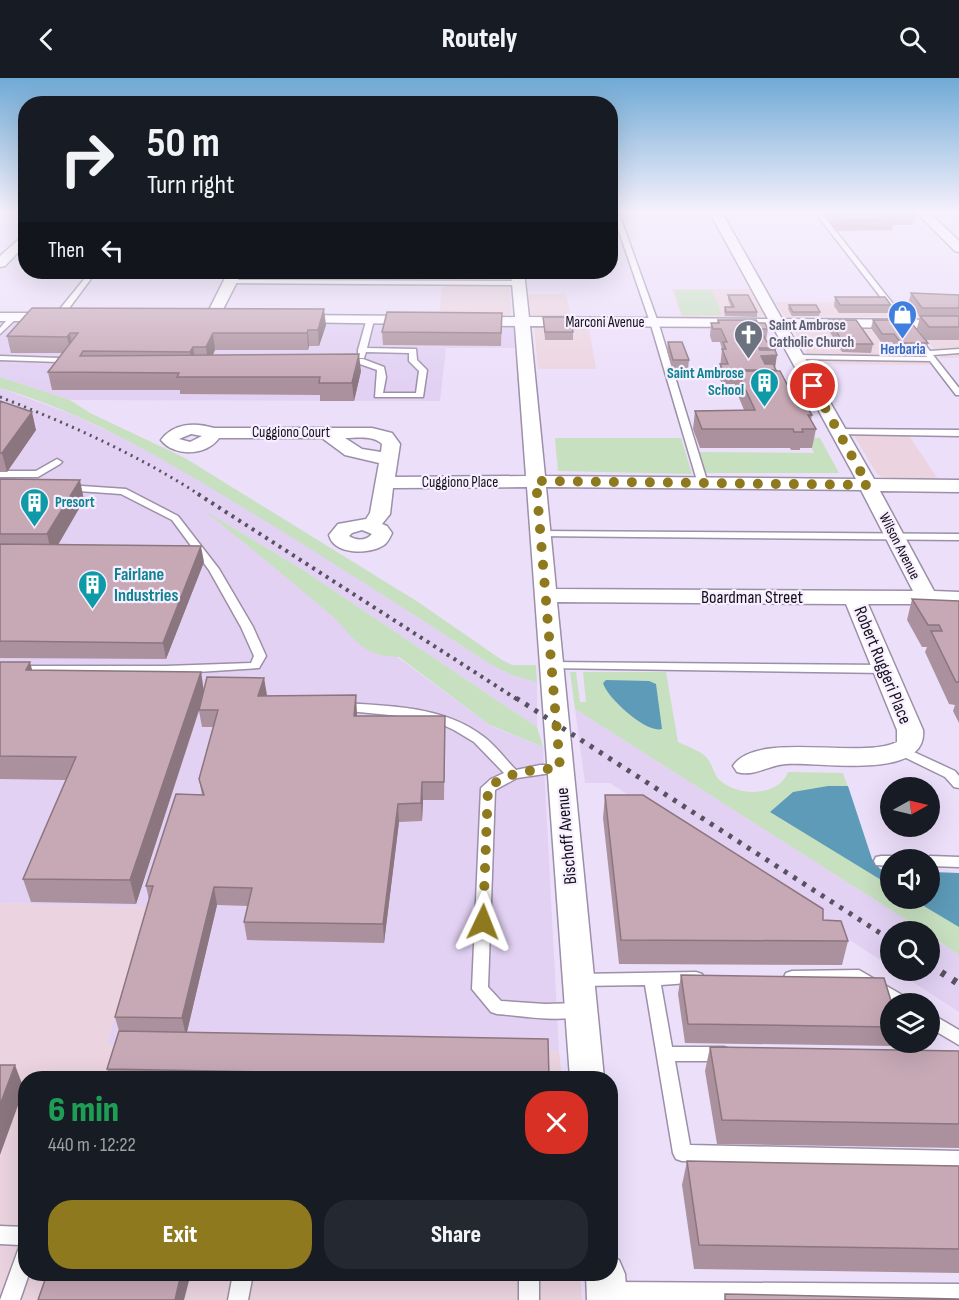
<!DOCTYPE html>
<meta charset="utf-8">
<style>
body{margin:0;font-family:"Sofia Sans Condensed",sans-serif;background:#242831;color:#f1f3f6;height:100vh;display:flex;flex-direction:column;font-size:22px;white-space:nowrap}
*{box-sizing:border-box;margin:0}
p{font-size:20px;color:#9ea1a6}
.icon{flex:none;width:33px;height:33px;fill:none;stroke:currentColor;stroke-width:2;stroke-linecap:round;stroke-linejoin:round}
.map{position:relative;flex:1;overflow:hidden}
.panel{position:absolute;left:18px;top:993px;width:600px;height:210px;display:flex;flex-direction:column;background:#171b24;border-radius:24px;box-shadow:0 6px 24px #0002}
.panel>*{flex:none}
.hud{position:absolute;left:18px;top:18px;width:600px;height:183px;border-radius:24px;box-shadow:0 6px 24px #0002;background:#171b24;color:#f1f3f6;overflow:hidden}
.needle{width:39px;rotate:82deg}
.fabs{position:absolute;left:880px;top:699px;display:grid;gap:12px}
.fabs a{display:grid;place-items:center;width:60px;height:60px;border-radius:50%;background:#171b24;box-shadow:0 6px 24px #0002;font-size:30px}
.pin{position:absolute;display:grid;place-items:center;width:51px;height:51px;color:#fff;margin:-26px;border:3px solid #fff;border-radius:50%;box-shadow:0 2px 6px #0007}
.me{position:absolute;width:66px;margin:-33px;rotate:2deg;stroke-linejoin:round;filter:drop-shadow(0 0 4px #0008)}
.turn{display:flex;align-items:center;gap:21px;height:126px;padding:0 30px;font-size:27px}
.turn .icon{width:78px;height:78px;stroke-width:2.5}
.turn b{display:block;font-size:42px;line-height:51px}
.then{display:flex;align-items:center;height:57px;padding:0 30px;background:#0003;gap:12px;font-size:22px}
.round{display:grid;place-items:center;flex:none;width:63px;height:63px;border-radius:24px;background:#242831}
.head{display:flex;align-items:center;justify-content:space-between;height:102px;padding:0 30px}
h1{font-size:36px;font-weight:800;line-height:45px;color:#1e9e55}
.button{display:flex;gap:12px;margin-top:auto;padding:12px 30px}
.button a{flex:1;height:69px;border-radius:24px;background:#8e791e;color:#fff;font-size:24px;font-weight:800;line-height:69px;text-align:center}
.button a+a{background:#242831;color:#f1f3f6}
header{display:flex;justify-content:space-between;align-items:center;height:78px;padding:0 30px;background:#171b24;font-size:27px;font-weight:800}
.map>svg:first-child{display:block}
</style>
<header><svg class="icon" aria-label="back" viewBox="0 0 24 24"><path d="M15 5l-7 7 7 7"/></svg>Routely<svg class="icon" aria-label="search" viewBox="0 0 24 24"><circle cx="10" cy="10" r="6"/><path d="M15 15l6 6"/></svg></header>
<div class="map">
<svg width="959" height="1222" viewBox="0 0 959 1222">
<rect width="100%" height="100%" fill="#ecdffa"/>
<path fill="#ebd4df" d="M618,133H710L715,143H621Z
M442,207H510L511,236L503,238H439Z
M672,211H752L764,237L755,240H682Z
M528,216H566L571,239L534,238L531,236Z
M880,222L959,223V241L819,238L789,240L784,238L776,224L882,225Z
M588,246L596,291H538L534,247Z
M959,248V280H941L917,249Z
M794,249H905L934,287L813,286L793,251Z
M853,356H908L938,401L882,399L877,396Z
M0,825L149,829L107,966L559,973L562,1000H26V1196H580L582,1222H0Z"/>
<path fill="#e2d1f3" d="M0,244L505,245L515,249V270H446L440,323L70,322L0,299Z
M0,310L71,336L127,362L198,401L327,480L493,588L514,598L537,604V649L300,490L210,436L278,492L493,649L543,669L559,973L107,966L148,829L0,825Z
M575,631L924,853L891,854V889L610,705H585Z
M930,857L959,877V934L896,893L930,892Z"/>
<path fill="#c7e0c0" d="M674,212H712L722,237H682Z
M0,299L70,322L90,335L185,380L418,524L502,582L512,587H536L537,604L514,598L493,588C410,534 328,481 244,430C167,383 87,335 0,310Z
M807,359L820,360L839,395H705L698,374L814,375Z
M555,360H681L692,396L558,393Z
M205,433L300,490L537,649L543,669L490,647L399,579C390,578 380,578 372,574C353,565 345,549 331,537C289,501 247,467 205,433Z
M570,594H576L580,624H586L583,594H666L678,664C686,668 702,673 707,680C714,688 713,698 722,704C741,719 779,718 788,694L843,695L872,781L880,791L891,794V820H930V794L959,795V877L930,857V854L924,853L575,631Z"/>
<path fill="#5d9bb8" d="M606,602L649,603L656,606L662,651C647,656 607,620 603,605Z
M828,708H848L872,781L880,791L891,794V808L770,734L793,714Z
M930,794L959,795V849L912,821L930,820Z"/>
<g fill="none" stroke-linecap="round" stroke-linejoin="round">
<defs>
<path id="service" d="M612,133H618L659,247L708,406L706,408H700L698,406L651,247Z
M814,133H820L930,273L959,271V275L933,277L959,310V317H956L930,283L794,281V277H797L927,279Z
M90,194H96L61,241H55V237Z
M230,202L519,203L522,205L519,207L228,205V203Z
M11,237L18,239L0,256V250Z
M367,240L374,242L367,270L416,271L417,282L427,292L423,319H375L377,292L357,285V281H363L384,289L386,299L383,315H416L419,293L409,283V275L366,274L364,280H358V272Z
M0,278L59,280L63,282L59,284L0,282Z
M839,351L959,352V358L836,356L835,354Z
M57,381L62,384L60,386L38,399H0V393H36Z
M67,407L126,411L178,438L219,491L253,549L266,578L259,590L166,596H0V588H166L251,585L254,578L241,549L209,492L172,442L121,416L64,412L62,410Z
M539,453L959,456V462L535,458L534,456Z
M551,584L885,587L891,591L885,595L547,590L545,588Z
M342,625C389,628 445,628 484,659C496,668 505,681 516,692L540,687H565L567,690L565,693L517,700L495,712L488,909L501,923L545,926L580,925L586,927L588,932L586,937C561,945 523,938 497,936L491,934L472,911L481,710L491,701L504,695L474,664L454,652L439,645L410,639L338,632L336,629L338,626Z
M903,669L955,693L959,698V710L954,709L945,699L898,676L897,673Z
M881,778H891L897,782H891V788L876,787L874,783L876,779Z
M930,778L959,779V789L930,788V782H924Z
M859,892L909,921L911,926L891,927L856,904L792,905L786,903L784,899L786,895L792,893Z
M696,894L702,896L704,900L702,904L661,907L672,969H724L730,971L732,976L730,981L724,983H675L690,1067L959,1073V1089L682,1083L676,1081L673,1075L645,907L579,908L573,906L571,902L573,898L579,896Z
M930,935L959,952V967L930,950Z
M0,1148L26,1149V1196H29L20,1222H0L20,1167L0,1166Z
M233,1196H253L248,1222H228Z
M519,1196H539V1222H519Z
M611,1204L959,1206V1222H606L601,1214L604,1207Z"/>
<path id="minor" d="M709,133H721L782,241L959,242V250L787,249L874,401L959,402V414L880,413L934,513L959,514V526H868L923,652C928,704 817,683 786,686C769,687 754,699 737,694L733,688C756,652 860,682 897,664V652L846,526L557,524L604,1000H570L527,409L393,410L390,436L382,446L387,448L392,455C390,459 388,464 384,467C369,477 334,477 329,457L338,446L366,441L370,435L379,385L345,377L322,360H219C207,378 174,379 161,362C173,345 195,344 214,350H372L392,355L400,366L395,399L526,398L515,248L469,247L464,246L462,243L464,240L515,239L511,194H524L529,239L768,241ZM530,248L773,249L856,401L545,398ZM191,356L202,358L190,364L179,361ZM345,360C357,360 373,357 382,366L381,374L362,371ZM546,409L861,412L913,513L556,511ZM362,452L372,456C366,463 356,463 349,458L352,455Z
M915,133H928L959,163V174L955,173Z
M26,155V166L5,188L0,189V178Z
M228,194H242L217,243H207L205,240Z
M0,235H57L64,239L57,243H0Z
M292,237L417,238L424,242L417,246L287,244L285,241L287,238Z
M610,1179L619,1182L625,1196L627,1222H587L586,1196H610Z"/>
</defs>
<use href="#service" stroke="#9c8fa8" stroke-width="3"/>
<use href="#minor" stroke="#9c8fa8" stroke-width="3"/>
<use href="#service" fill="#fff" fill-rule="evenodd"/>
<use href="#minor" fill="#fff" fill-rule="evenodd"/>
<path stroke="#585160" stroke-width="3" stroke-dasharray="2 4.5" stroke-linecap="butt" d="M0,319C69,346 138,377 200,417"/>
<path stroke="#585160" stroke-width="4" stroke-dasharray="3 5" stroke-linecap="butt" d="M198,416L518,622"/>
<path stroke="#585160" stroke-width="5" stroke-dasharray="4 7" stroke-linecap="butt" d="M516,620L891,862"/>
<path stroke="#585160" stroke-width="7" stroke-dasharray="4.5 9" stroke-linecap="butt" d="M930,887L959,906"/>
</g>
<path fill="#ab919d" d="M821,133H912L916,137L913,147H893L892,152L835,153Z
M911,215L959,217V262H926L917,250L920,239L909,223Z
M728,217L757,234V239L725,238L724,233L725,229H731L728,221Z
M835,219L891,227L889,235H839L834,228Z
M897,224L914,234L913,239H905L896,228Z
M789,227L820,234L819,238H792L788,231Z
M32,230L326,247L319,268H309L308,272H215L213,277L361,293L354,323H320V317L180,316V312H52L48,294L62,275H11L7,258Z
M502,235L501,268L383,267L382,254Z
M543,239L573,254V262H545Z
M718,242L758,245L768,251L766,262L767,264L776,270L775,290L799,329L812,337L811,342L816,351L812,370H800V372H791L790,370H700L693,351L695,333L744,332L735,310V306H722L719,299L722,271L720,264H712L710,258L711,245H717Z
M829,242L873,266L871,275L842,274L828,251Z
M873,242L928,265L926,274H899L892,264H881L871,250Z
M668,264L689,282L688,291H672L667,273Z
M0,323L36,352L7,394H0Z
M0,401L84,422L58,467L204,484L166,581L0,580Z
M912,521L959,523V645L953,633L955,627L949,626L925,574L927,569H922L907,542Z
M0,584L33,592L201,594L204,613L264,600L266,618L357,635V638H445L444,722H423L422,743L399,744L384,865L247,862L244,844L248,828L217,827L187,954L549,1000H110L107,991L119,953L115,939L149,822L146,808L202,717L199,701L213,649H202L199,633L136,826L31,824L23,801L66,702L0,701Z
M605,717L823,842L848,863L842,887L619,886L603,740Z
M681,897L891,926V964H895L894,968L685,965L678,916Z
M710,969L959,973V1070L717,1066L705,993Z
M687,1083L959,1088V1195L694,1191L682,1107Z"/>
<path fill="#8b767f" d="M324,231L326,247L319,268L318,252Z
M308,252L309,268L308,272L307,255Z
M70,255L73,272L71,276L67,259Z
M213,255L215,272L208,286L206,269Z
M193,269L196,286L193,291L190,274Z
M359,276L361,293L354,323L352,305Z
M777,277L775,290L759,292L761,278Z
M32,334L36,352L7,394L2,375Z
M80,402L84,422L52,477L47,456Z
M201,468L204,484L166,581L163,565Z
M30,584L36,606L26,592Z
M201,594L204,616L136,826L130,802Z
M264,600L267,617L261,635L258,618Z
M356,617L357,635L356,655L354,638Z
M422,704L423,722L422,743L421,725Z
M398,726L399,744L384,865L383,846Z
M214,809L217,827L186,958L182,940Z
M15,987L24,1011L0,1077V1027Z
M181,1196H189L190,1199L184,1222H175Z"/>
<path fill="#c7a9b6" stroke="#8b767f" stroke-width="1.5" d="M831,133H912L916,137H891L894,141L837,142Z
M911,215L959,217V230H922Z
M728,217H748L757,234H726L725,229H734Z
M835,219H885L891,227H840Z
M897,224H906L914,234H906Z
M789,227H816L820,234H793Z
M32,230L324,231L318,252H308L307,255H213L206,269H193L190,274L83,273L80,278L359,276L352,305H319L320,299H177L179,295L48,294L78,255H70L67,259L7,258Z
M387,234L502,235L501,255L382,254Z
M920,238H959V249H929Z
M543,239H571L573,254H545Z
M718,242H756L758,245H765L768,251H760L767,264H773L776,270H759L760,272H775L777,277L761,278L765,286H773L776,292H723L720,286H728L722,271H726L723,264H727L721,251H713L711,245H719Z
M829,242H856L873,266H844Z
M873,242H909L928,265H901L894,256H882Z
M668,264H682L689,282H673Z
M737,293H780L799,329H807L812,337H808L816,351H802L803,354H794L793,351H702L695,333L755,332Z
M0,323L32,334L2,375H0Z
M0,401L80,402L47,456H0Z
M0,466L201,468L163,565L0,563Z
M912,521L959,523V604H956L931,553H942L939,547H928Z
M0,584H30L26,592L201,594L130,802L23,801L76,679L0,678Z
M207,599L264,600L258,618L356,617L354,638H445L444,704H422L421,725L398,726L383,846L244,844L252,810L214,809L182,940L115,939L153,808H146L176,716L204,717L199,701L218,632H199Z
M605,717H643L823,831V842L841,843L848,863L621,862Z
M681,897L884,900L892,926H891V949L688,946Z
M119,953L548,961L549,1000H441V997L107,991Z
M710,969L959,973V1046L722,1042Z
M0,987H15L0,1027Z
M687,1083L959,1088V1171L699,1167Z
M47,1196H181L175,1222H38Z
M725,1216L959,1221V1222H725Z"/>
<linearGradient id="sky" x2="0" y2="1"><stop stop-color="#70aad5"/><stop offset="0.44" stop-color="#f6f1fd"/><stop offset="1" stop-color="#f6f1fd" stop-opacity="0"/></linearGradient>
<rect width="959" height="304" fill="url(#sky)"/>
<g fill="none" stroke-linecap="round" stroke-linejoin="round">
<path stroke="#8e791e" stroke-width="10" stroke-dasharray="0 18" d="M483,844L488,710C509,693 533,692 560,690L536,403L868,407L813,308"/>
</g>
<defs>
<symbol id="shop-pin" viewBox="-11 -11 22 30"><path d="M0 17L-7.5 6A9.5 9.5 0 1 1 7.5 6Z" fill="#3f7fe0" stroke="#f7eeff"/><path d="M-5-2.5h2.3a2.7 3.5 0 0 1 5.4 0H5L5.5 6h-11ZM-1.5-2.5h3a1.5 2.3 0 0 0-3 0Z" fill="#fff"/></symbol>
<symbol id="church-pin" viewBox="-11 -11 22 30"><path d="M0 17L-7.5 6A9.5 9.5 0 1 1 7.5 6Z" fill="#6b7280" stroke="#f7eeff"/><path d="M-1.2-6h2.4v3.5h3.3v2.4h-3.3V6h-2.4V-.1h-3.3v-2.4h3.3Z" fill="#fff"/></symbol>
<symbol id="building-pin" viewBox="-11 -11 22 30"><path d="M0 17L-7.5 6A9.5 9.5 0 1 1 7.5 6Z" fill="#0f9aa8" stroke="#f7eeff"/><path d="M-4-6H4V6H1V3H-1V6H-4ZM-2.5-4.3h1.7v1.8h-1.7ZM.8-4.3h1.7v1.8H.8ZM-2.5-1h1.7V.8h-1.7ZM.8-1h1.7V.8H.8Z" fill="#fff"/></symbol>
</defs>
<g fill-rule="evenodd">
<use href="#shop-pin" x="886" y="220" width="33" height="45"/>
<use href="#church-pin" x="732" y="240" width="33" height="45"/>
<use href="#building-pin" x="748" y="288" width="33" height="45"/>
<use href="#building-pin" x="18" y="408" width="33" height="45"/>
<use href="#building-pin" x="76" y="490" width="33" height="45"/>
</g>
<g text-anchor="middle" stroke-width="4.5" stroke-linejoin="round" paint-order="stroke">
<g font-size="15" fill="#141019" stroke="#f7eeff">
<text x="605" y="249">Marconi Avenue</text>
<text x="291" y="359">Cuggiono Court</text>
<text x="460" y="409">Cuggiono Place</text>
<text transform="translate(900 468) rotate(63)" y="5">Wilson Avenue</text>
</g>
<g font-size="15" font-weight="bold" fill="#5b616d" stroke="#f7eeff" text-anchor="start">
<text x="769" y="252">Saint Ambrose<tspan x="769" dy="17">Catholic Church</tspan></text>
</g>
<g font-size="15" font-weight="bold" fill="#366cbe" stroke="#f7eeff">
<text x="903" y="276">Herbaria</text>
</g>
<g font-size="15" font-weight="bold" fill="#0d838f" stroke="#f7eeff" text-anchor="end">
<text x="744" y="300">Saint Ambrose<tspan x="744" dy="17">School</tspan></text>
<text x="55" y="429" text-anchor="start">Presort</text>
</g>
<g font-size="18" font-weight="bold" fill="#0d838f" stroke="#f7eeff" text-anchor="start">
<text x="114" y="502">Fairlane<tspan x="114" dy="21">Industries</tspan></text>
</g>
<g font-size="18" fill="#141019" stroke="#f7eeff">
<text x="752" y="525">Boardman Street</text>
<text transform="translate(883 587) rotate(68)" y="6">Robert Ruggeri Place</text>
<text transform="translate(566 758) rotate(-95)" y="6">Bischoff Avenue</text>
</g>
</g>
</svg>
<div class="fabs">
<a><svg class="needle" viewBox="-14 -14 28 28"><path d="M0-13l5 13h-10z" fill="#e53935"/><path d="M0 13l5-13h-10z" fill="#9ea1a6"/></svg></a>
<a><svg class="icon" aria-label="sound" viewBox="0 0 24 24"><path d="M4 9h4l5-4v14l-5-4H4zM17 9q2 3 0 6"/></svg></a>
<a><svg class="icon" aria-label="search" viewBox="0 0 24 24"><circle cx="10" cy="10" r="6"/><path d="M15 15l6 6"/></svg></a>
<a><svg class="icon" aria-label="layers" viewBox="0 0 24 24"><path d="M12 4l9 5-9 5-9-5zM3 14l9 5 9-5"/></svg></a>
</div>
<div class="pin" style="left:813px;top:308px;background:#d93025"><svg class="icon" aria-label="arrive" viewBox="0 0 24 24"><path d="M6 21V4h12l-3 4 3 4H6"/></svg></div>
<svg class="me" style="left:483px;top:844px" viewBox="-20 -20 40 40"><path d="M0-17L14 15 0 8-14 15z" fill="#8e791e" stroke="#fff" stroke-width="4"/></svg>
<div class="hud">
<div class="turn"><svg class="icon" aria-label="right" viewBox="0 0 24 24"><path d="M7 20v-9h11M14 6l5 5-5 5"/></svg><div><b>50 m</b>Turn right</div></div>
<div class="then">Then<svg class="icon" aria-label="left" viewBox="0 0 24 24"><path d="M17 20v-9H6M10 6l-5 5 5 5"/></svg></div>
</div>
<section class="panel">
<div class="head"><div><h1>6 min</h1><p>440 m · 12:22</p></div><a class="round" style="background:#d93025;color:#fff"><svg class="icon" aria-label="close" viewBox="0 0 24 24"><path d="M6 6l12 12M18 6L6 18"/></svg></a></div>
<div class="button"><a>Exit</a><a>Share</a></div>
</section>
</div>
